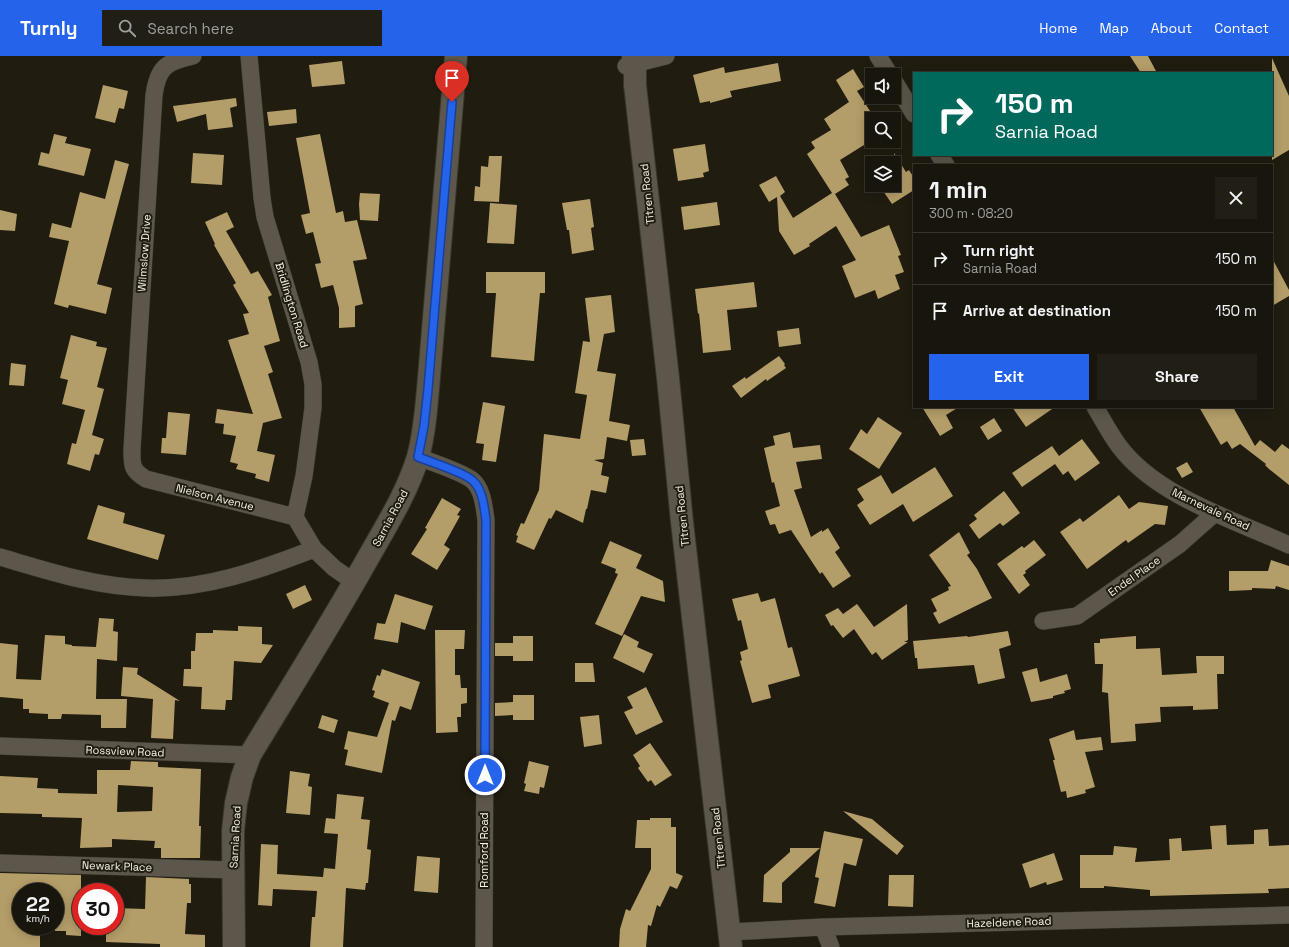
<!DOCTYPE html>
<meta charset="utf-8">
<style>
body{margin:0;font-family:"Space Grotesk",sans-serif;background:#211e15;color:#f1f3f6;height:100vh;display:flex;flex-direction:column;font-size:15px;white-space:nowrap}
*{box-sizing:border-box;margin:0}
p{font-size:13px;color:#9f9f9d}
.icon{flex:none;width:22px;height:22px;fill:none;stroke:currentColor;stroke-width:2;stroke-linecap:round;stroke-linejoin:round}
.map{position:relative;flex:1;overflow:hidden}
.drawer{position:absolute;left:913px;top:108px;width:360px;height:244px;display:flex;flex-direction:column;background:#18150c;border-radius:0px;box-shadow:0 2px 10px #0003,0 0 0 1px #36342d}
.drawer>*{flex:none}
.guide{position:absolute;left:913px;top:16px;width:360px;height:84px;border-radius:0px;box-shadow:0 2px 10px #0003,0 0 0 1px #36342d;background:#00695c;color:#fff;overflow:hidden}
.fabs{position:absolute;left:865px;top:12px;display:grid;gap:8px}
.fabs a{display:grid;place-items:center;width:36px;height:36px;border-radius:0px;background:#18150c;box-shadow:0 2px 10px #0003,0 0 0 1px #36342d;font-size:20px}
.speed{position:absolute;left:12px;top:827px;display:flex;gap:8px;font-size:20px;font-weight:700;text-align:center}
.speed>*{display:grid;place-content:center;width:52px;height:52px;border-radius:50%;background:#18150c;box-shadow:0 2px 10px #0003,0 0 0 1px #36342d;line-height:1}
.speed small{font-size:10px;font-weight:400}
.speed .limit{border:6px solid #d22;background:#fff;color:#111}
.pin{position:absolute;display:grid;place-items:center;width:34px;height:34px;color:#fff;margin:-41px -17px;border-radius:50% 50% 50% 0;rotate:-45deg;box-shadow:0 0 4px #0007}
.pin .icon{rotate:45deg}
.me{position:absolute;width:44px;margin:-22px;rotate:0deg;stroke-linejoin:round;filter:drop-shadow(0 0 3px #0008)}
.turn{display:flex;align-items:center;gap:14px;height:84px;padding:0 16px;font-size:18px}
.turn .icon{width:52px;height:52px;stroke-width:2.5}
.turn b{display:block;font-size:28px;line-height:34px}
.round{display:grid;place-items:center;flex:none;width:42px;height:42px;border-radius:0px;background:#211e15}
.summary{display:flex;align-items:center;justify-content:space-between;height:68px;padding:0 16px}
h1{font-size:24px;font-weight:700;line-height:30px}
.cta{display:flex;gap:8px;margin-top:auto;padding:8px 16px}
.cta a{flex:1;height:46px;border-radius:0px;background:#2563eb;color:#fff;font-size:16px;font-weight:700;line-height:46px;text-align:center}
.cta a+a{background:#211e15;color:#f1f3f6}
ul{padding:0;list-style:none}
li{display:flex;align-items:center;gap:12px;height:52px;padding:0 16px;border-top:1px solid #36342d}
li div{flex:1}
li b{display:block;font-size:15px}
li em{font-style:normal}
header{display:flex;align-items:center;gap:24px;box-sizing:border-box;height:56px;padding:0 20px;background:#2563eb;color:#fff}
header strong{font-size:19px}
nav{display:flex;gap:22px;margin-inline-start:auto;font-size:14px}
.search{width:280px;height:36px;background:#211e15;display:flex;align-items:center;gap:10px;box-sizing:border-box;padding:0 14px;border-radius:0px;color:#9f9f9d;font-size:15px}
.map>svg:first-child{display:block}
</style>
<header>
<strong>Turnly</strong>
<div class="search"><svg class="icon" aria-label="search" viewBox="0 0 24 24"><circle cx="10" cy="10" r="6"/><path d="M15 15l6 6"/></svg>Search here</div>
<nav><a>Home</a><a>Map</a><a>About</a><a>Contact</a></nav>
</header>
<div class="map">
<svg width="1289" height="891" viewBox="0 0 1289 891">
<rect width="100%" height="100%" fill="#201c10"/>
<path fill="#b39d68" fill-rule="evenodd" d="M1130,0H1148L1157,17H1141Z
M1272,2L1289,40V94L1272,104Z
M342,5L345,28L312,31L309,9Z
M778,7L781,25L730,35L732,41L710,47V45L700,47L693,19L724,11L725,17Z
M853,13L864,31L857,35L872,58V84L840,104L849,121L845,123L849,129L835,138L861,181L889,169L901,199L898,200L904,216L895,219L900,233L878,243L875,234L855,242L842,210L856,204L836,170L809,188L810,190L794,199L779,175L777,141L769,146L759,129L776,120L785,136L780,140L793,162L832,137L807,98L815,92L811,86L831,74L824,63L849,46L836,24Z
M103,29L128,35L124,53L119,52L115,67L95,62Z
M236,42L237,50L230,52L233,71L208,74L206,58L177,66L173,50Z
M296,53L297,67L269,70L267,56Z
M54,78L67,81L65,87L91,93L84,120L38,109L41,96L49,98Z
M320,78L336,157L343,155L345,166L357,164L367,203L353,205L363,248L355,250V271L339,272V252L333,229L321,232L315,208L321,207L313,176L306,178L301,159L310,157L296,82Z
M705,88L709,115L703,117L704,121L678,125L673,93Z
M193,97L224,99L222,129L191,127Z
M894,97L906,116L909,114L914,122V134L892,148L879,129H894Z
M489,100H502L499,146L474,145L475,130L480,131L481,110L488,111Z
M115,104L129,108L97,228L112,232L106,258L69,249L68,252L54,248L69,185L49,181L52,167L71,172L80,136L105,143Z
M360,137L380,138L378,165L360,164L359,148Z
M590,143L594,171L591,172L594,194L572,198L569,174H567L562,147Z
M717,146L720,169L684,174L681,151Z
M490,147L517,149L514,188L487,187Z
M0,154L17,158L15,175L0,174Z
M227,156L234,171L226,175L251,218L258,215L272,239L268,241L280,285L264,290L273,316L268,318L282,362L263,367L257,395L275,399L269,426L255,422L256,418L236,413L238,408L230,406L236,380L223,378L224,368L215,367L217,353L253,358L228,284L249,278L243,258L249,257L233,229L236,227L214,189L215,188L205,166Z
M1272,202L1289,234V240L1272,250Z
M486,216H545V237H540L534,305L491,301L496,237H486Z
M754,226L757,251L727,254L731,294L703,297L699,257L698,258L695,233Z
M611,239L615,276L604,278L597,315L616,318L609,365L630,369L627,385L607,381L604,403L594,404L603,407L601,419L609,421L606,437L591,434L587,453H586L583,467L556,454L551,463L549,462L534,494L516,486L518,480L516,479L521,467L524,468L539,434L544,378L580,383L587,339L575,337L583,285L590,286L585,242Z
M799,272L801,288L779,291L777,275Z
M71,279L97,286L96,290L107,292L97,331L104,333L92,379L104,383L99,399L95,398L90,415L67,408L72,387L76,388L85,354L62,348L68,324L60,322Z
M779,300L785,308L784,309L786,312L767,325L766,323L741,342L732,330L745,321L746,323Z
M11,307L26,309L24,330L9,329Z
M483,346L505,350L496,406L482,404L484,388L476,387Z
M922,351H959L946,359L953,372L940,380Z
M1012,351H1055L1026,371Z
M1199,351H1233L1255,390L1260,384L1275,396L1282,388L1289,393V429L1269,413L1265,409L1266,408L1240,388L1232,393L1227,385L1221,389Z
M168,356L190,358L186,399L161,397L162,382H166Z
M878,361L902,377L879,413L849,393L861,373L867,378Z
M994,362L1002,375L988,384L980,371Z
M790,376L793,392L820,389L822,403L796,406L802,432L794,434L811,481L822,474V476L828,472L840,492L835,496L851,520L833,532L822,516L820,518L791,474L779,478L775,468L770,469L765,455L780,450L774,426L772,427L764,392L775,389L773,380Z
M644,383L646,399L632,400L630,384Z
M1082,383L1100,407L1075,425L1068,415L1063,419L1055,408L1022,431L1012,417L1052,390L1059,400Z
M1187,406L1193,416L1182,422L1176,412Z
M935,411L953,440L913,466L903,448L870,469L857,449L864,444L857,433L881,419L892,438Z
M1004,435L1020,457L1003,470L1000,467L979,483L969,469L977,463L974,459Z
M1119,439L1129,453L1139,446L1168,450L1165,469L1155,468L1128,487L1126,484L1087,513L1060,476L1080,462L1083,466Z
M442,442L461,453L457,459L460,460L444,489L450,493L437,514L411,498L427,473L425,472Z
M98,449L125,457L123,467L165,479L158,504L87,483Z
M959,476L970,497L967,499L977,513L992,542L939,568L933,557L937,555L931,543L949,534L948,531L951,530L929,499Z
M1034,484L1046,499L1025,515L1026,517L1023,519L1030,529L1019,538L997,508L1022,490L1024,492Z
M610,485L642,499L636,512L663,525L665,546L641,540L622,580L595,568L618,518L615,517L616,513L601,507Z
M1271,504L1289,510V534L1276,530L1275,533L1252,532V534L1229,535V515H1268Z
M305,529L312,544L293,553L286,538Z
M758,537L761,546L775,542L788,592L792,591L800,620L768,629L771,642L752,647L740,605L742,604L740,596L748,593L741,564L738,565L732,543Z
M395,538L433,550L425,574L401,566L398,587L374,583L377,567L385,568Z
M857,548L874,571L907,548L908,584L904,586H908L882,604L876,596L872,599L854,573L843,582L833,569L831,570L825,559L838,552L843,558Z
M99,562L114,563L113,575L118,576L117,605L97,603L96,643H127L126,672H101V659L62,658L61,663H48V658L29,657V653H23V643L0,641V587L18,589L16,623L41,624L45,579L65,580V588L72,589V590L96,591Z
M238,570L262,571V588L273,589L261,607L234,605L232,644H226L225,654L201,653L202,631L183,630L184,613H191V595H195L196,577H213V574L238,575Z
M435,574H465L464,593H455V619H460L461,632H467V647L461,648V661H457L458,676L436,677Z
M1008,575L1011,589L999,593L1005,622L978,628L974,609L918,613L917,602H915L913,585L967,580L968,581Z
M624,578L639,586L637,591L653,598L644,617L613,602Z
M513,580H533V605H513V600H495V587H513Z
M1136,580V593L1160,592L1162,619L1197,617L1196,600H1224V618H1217L1218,653L1193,654V650L1160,651L1161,666L1135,668L1136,685L1111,687L1108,637L1102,636L1103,608H1095L1094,587H1100V583Z
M575,607H593L595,626H575Z
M123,611L138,612L137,618L180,645L175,644L173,683L151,682L153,643L121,640Z
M1037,612L1040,626L1067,618L1071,633L1064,635L1065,637L1053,640V642L1031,646L1022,616Z
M382,613L420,626L411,654L400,650L395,665L392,664L382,717L345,709L348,694L344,693L348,675L377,681L389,647L373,641L375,635L372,634L377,619L380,620Z
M646,631L663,666L636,679L624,656L633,652L627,641Z
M513,639H534V664H513V659L495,660V647L513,646Z
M322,659L338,664L334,677L318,672Z
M599,659L602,688L584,691L580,661Z
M1074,674L1076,684L1101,681L1103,694L1085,696L1095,731L1085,734L1086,737L1067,742L1066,735L1061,736L1053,704H1055L1049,683Z
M650,687L672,719L655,730L651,724L648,726L638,712L640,710L633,699Z
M131,705L158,706V711L201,713L199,770H201L200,802H161V792H154L155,785L112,783V791L80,792L82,762L42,761V758L0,757V720L38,722L37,732L58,733V737L97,738V714H130ZM118,729L153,731L152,755L117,756Z
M529,705L549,710L544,732L540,731L539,738L524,735L526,728L524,727Z
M290,715L310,718L308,730L312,731L310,759L286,757Z
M337,738L364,741L361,763L370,764L367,793L371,794L368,827H366L365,834L346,832L343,891H310L312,861H315L317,835L273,833L272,850L258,849L261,788L278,789L277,818L323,821L324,812L335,813L338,778L324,777L326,762L335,763Z
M843,755L872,763L904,790L897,799Z
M650,762H671V771H676V817L683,820L677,833L670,830L660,851L657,849L651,870L648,869L646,891H619L620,873L626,853L630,855L651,813V792H635L637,764H650Z
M1226,769L1227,789L1254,788V774L1268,773L1269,790L1289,789V832L1268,833L1269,837L1150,840V834L1104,830V832H1080V799H1113L1114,790L1137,792L1135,806L1170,804L1169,783L1181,782L1182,795L1212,793L1210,770Z
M824,775L863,783L856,810L844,807L835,851L814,847L819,822L815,821Z
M790,792H820L782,827V847L763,846L764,819L790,796Z
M1054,797L1063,824L1047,829L1046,826L1030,832L1022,808Z
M417,800L440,802L438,837L414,835Z
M0,817L81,819V880L66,879V875H55V836H21V870H40V891H0Z
M889,819H914L913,851L888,850Z
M146,821L189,823V828H191V847H187L185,878L205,879V891H160V888L106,886V872H115V852L145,853Z"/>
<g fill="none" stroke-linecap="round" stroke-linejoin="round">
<defs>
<path id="street" d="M193,0C166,6 158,11 154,39L132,393C132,409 131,414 146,423L295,461
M249,0L262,142L265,161L309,306L313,328V352L304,420L295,461L314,493L334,512L354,526
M878,0L890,19
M626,10L666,0
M894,25L914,58
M939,99L946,109
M1095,351C1103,364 1110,378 1119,390C1156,440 1234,464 1289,489
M418,401C431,406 462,416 472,424C483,433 484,451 486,464L484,891
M0,501C48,515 96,531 146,532C204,534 260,514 314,493
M1043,565L1077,560L1180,488L1215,457
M0,690L250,699
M0,807L233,814
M823,871L831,891
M729,876L823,871L1289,859"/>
<path id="secondary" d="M633,0L635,8V29L668,322L682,466L731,891
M234,891L233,775L236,747L242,721L250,699C290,633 331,568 368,502C386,470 407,437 418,401C424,379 426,356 428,333L456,0"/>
</defs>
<use href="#street" stroke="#393530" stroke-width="18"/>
<use href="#secondary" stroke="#393530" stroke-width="24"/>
<use href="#street" stroke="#5c574a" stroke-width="17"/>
<use href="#secondary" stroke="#5c574a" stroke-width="22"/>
</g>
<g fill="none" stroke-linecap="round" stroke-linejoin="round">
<defs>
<path id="route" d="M452,46L428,333L424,370L418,401C431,406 463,416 472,424C483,433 484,451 486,464L485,719"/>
</defs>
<use href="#route" stroke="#184099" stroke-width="10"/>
<use href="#route" stroke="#2563eb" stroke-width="7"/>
</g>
<g text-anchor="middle" stroke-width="4" stroke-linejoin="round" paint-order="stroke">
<g font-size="11" fill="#f5f2ea" stroke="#201c10">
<text transform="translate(647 138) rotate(-96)" y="4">Titren Road</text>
<text transform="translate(144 197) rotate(-86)" y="4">Wilmslow Drive</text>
<text transform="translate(292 249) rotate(73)" y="4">Bridlington Road</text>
<text transform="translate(215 441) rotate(14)" y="4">Nielson Avenue</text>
<text transform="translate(1211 453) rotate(25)" y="4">Marnevale Road</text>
<text transform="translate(682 460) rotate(-96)" y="4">Titren Road</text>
<text transform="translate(390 462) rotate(-62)" y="4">Sarnia Road</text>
<text transform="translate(1134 520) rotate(-35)" y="4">Endel Place</text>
<text transform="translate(125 695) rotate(2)" y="4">Rossview Road</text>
<text transform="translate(235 781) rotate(-87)" y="4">Sarnia Road</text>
<text transform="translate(718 782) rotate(-96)" y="4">Titren Road</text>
<text transform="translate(484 794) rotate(-90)" y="4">Romford Road</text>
<text transform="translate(117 810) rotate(2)" y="4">Newark Place</text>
<text transform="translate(1009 866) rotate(-2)" y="4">Hazeldene Road</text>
</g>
</g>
</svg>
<div class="fabs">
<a><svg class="icon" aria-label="sound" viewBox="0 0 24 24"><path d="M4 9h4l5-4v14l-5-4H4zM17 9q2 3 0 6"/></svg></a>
<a><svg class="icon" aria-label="search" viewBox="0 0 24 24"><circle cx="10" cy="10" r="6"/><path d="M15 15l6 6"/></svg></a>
<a><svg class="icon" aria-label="layers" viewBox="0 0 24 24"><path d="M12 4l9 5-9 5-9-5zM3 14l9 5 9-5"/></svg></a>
</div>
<div class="speed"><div>22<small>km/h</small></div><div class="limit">30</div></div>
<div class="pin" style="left:452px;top:46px;background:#d93025"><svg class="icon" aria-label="arrive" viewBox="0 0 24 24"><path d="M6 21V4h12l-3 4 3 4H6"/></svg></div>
<svg class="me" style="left:485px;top:719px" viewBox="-20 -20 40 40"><circle r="17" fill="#2563eb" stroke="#fff" stroke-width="3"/><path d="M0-11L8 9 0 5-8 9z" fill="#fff"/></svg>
<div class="guide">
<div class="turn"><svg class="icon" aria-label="right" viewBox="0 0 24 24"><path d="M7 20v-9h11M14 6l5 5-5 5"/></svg><div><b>150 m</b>Sarnia Road</div></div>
</div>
<section class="drawer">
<div class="summary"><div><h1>1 min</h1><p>300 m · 08:20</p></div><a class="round"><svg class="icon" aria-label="close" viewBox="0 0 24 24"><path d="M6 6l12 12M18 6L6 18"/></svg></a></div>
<ul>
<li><svg class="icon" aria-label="right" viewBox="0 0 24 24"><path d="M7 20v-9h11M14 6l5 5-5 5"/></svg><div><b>Turn right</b><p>Sarnia Road</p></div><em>150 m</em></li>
<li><svg class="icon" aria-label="arrive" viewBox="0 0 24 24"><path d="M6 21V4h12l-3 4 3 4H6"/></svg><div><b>Arrive at destination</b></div><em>150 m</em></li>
</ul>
<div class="cta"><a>Exit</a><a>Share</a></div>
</section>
</div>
